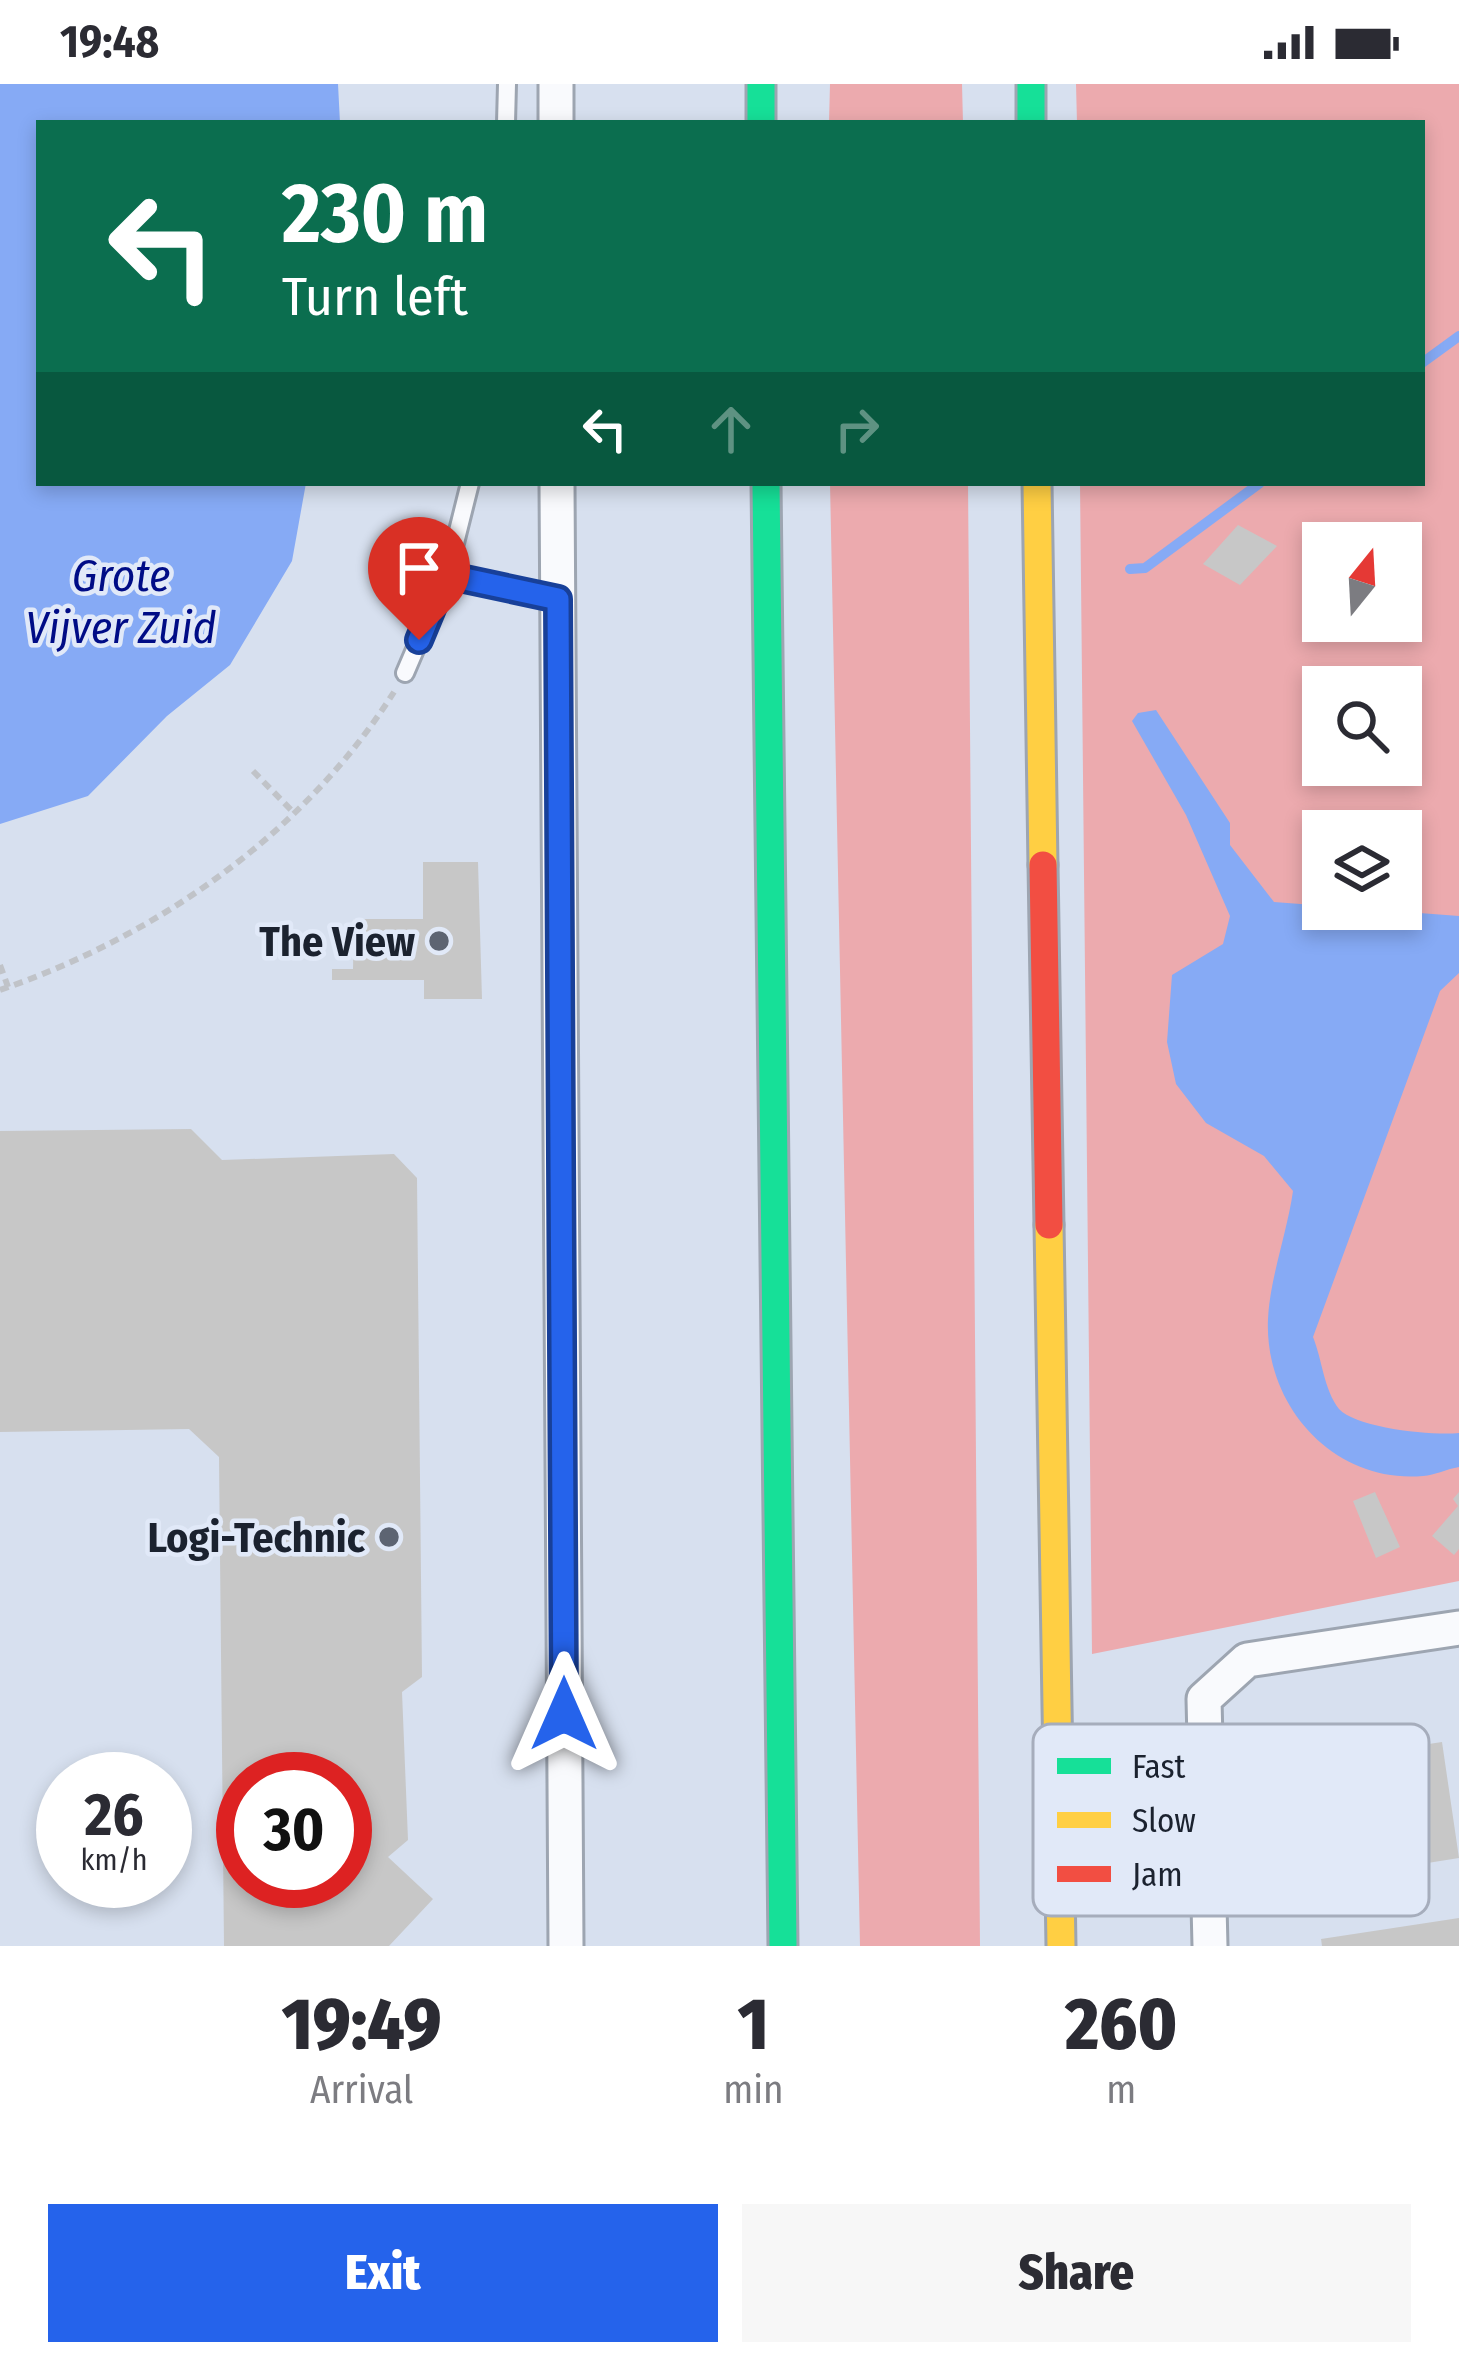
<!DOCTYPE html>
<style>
body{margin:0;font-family:"Fira Sans Condensed",sans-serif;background:#f7f7f7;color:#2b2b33;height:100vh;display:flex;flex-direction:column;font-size:45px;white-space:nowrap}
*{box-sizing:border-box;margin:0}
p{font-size:39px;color:#7c7c81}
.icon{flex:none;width:66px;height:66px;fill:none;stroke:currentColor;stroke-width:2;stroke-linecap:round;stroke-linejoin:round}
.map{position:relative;height:1862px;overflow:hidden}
.side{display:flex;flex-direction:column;background:#fff;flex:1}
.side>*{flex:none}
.top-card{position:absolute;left:36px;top:36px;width:1389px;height:366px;border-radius:0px;box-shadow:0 6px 18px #0003;background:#0b6e4f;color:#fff;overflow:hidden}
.needle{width:78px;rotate:18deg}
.buttons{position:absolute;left:1302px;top:438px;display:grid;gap:24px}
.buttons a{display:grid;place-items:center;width:120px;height:120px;border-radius:0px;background:#fff;box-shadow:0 6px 18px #0003;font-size:60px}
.speed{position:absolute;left:36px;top:1668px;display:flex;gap:24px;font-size:60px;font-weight:700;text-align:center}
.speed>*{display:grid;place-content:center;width:156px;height:156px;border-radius:50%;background:#fff;box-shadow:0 6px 18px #0003;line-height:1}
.speed small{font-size:30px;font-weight:400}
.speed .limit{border:18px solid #d22;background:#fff;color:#111}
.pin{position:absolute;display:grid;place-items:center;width:102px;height:102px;color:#fff;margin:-123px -51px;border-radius:50% 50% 50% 0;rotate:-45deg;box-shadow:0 0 12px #0007}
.pin .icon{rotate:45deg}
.me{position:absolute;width:132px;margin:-66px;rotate:0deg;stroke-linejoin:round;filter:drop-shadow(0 0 9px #0008)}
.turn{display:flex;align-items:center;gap:42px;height:252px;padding:0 48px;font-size:54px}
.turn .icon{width:156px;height:156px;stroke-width:2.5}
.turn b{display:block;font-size:84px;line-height:102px}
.lanes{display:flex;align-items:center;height:114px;padding:0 48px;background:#0003;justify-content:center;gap:60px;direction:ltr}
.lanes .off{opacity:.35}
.eta{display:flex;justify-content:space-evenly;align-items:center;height:204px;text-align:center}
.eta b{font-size:72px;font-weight:800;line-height:84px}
.primary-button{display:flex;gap:24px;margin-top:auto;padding:24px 48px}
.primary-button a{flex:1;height:138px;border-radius:0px;background:#2563eb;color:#fff;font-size:48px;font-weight:800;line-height:138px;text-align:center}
.primary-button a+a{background:#f7f7f7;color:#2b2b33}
.status{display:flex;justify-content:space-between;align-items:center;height:84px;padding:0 60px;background:#fff;direction:ltr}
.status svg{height:33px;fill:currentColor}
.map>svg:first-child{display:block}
</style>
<div class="status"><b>19:48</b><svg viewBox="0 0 49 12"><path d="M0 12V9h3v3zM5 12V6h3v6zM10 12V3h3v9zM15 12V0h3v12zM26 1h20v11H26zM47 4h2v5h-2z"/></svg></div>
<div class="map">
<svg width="1459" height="1862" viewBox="0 0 1459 1862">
<rect width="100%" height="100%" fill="#d7e0ef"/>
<path fill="#ecaaae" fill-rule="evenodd" d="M830,0H962L963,39H829Z
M1076,0H1459V1497L1092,1570L1080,399H1422V39H1077ZM1323,459H1401V537H1323ZM1323,603H1401V681H1323ZM1323,747H1401V825H1323Z
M830,399H968L980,1862H860Z"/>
<path fill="#86aaf5" d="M0,0H338L340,39H39V399H306L292,477L230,581L167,632L88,712L0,740Z
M1156,626L1230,739V761L1274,818L1459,832V889L1440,907L1313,1253C1322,1275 1324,1306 1339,1325C1356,1344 1433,1352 1459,1349V1383C1447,1385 1435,1391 1423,1392C1333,1400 1264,1321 1268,1235C1270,1194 1287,1149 1293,1107L1264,1072L1206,1039L1176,1000L1167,958L1172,891L1223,860L1230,832L1186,731L1132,637L1138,629Z"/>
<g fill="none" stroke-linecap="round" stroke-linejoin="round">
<path stroke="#86aaf5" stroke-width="10" d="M1422,279L1459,252
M1130,485L1145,484L1260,399"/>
</g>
<path fill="#c7c7c7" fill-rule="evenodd" d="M1238,441L1277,462L1240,501L1203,480Z
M423,778H478L482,915H424V896H332V885H353L354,835H423Z
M191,1045L222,1076L394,1070L417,1094L422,1593L402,1608L408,1756L388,1773L433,1815L389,1862H224L219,1373L189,1345L0,1348V1047ZM243,1695H345V1797H243Z
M1375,1408L1400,1463L1376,1474L1353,1417Z
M1459,1408V1465L1454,1471L1432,1452L1458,1422L1453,1415Z
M1442,1658L1459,1774L1308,1798L1290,1681Z
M1459,1834V1862H1322L1321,1855Z"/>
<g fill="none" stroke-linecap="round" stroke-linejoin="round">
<defs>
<path id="lane" d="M506,39L507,0
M447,491L558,515
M405,589L447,491L470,399"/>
<path id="street" d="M556,0V39
M557,399L566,1862
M1210,1862L1204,1615L1247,1576L1459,1544"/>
<path id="fast" d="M761,0V39
M1031,0V39
M766,399L783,1862"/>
<path id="slow" d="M1037,399L1043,781
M1049,1141L1061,1862"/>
<path id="jam" d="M1043,781L1049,1141"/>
</defs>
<use href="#lane" stroke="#9da5b1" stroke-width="22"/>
<use href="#street" stroke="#9da5b1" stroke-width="39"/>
<use href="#fast" stroke="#9da5b1" stroke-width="33"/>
<use href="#slow" stroke="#9da5b1" stroke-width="33"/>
<use href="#jam" stroke="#9da5b1" stroke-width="33"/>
<path stroke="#c0c3c8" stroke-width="6" stroke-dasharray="9 6" stroke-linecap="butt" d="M253,687L294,729
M0,881L8,903
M0,906C157,852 304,750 394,608"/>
<use href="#lane" stroke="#f9fafd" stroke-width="16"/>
<use href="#street" stroke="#f9fafd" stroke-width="33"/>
<use href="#fast" stroke="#16e098" stroke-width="27"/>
<use href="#slow" stroke="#ffcf43" stroke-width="27"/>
<use href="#jam" stroke="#f24e42" stroke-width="27"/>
</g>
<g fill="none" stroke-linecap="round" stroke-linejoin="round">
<defs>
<path id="route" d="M419,556L446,491L558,515L564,1630"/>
</defs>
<use href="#route" stroke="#184099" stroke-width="30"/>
<use href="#route" stroke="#2563eb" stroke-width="21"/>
</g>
<g fill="#5d6472" stroke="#e1e9f8" stroke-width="4.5">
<circle cx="439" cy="857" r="12"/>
<circle cx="389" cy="1453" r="12"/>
</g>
<g text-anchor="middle" stroke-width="9" stroke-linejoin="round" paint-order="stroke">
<g font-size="42" font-weight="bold" fill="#1b222f" stroke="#e1e9f8" text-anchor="end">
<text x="415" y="872">The View</text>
<text x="365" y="1468">Logi-Technic</text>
</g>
<g font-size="45" font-style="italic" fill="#000c86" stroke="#e1e9f8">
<text x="121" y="507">Grote<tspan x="121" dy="52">Vijver Zuid</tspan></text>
</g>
</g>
<rect x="1033" y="1640" width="396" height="192" rx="18" fill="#e1e9f8" stroke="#a6adbc" stroke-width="3"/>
<rect x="1057" y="1674" width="54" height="16" fill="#16e098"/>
<rect x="1057" y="1728" width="54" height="16" fill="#ffcf43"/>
<rect x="1057" y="1782" width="54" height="16" fill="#f24e42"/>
<g font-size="33" fill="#1b222f">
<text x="1132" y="1694">Fast</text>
<text x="1132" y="1748">Slow</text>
<text x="1132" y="1802">Jam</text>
</g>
</svg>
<div class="buttons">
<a><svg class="needle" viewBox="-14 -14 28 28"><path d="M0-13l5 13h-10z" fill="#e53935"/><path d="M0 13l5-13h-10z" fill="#7c7c81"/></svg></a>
<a><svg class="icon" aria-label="search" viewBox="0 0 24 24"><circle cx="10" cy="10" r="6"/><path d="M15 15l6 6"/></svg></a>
<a><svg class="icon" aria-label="layers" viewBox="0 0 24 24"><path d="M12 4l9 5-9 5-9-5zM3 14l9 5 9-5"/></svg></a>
</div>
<div class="speed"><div>26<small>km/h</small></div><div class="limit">30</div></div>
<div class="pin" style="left:419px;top:556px;background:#d93025"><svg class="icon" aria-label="arrive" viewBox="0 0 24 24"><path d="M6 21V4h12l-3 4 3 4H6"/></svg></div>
<svg class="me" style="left:564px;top:1630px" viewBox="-20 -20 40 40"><path d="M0-17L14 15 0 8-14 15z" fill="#2563eb" stroke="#fff" stroke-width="4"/></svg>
<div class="top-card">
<div class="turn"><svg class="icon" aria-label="left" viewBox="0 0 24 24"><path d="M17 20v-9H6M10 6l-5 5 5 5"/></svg><div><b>230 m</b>Turn left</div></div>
<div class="lanes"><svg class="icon" aria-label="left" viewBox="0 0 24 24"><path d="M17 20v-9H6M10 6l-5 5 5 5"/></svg><svg class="icon off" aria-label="ahead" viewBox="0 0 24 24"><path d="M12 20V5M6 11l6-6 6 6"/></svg><svg class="icon off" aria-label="right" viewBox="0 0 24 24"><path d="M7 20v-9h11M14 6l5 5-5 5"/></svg></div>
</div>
</div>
<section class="side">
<div class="eta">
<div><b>19:49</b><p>Arrival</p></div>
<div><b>1</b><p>min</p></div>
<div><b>260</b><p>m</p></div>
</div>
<div class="primary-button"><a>Exit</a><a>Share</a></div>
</section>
